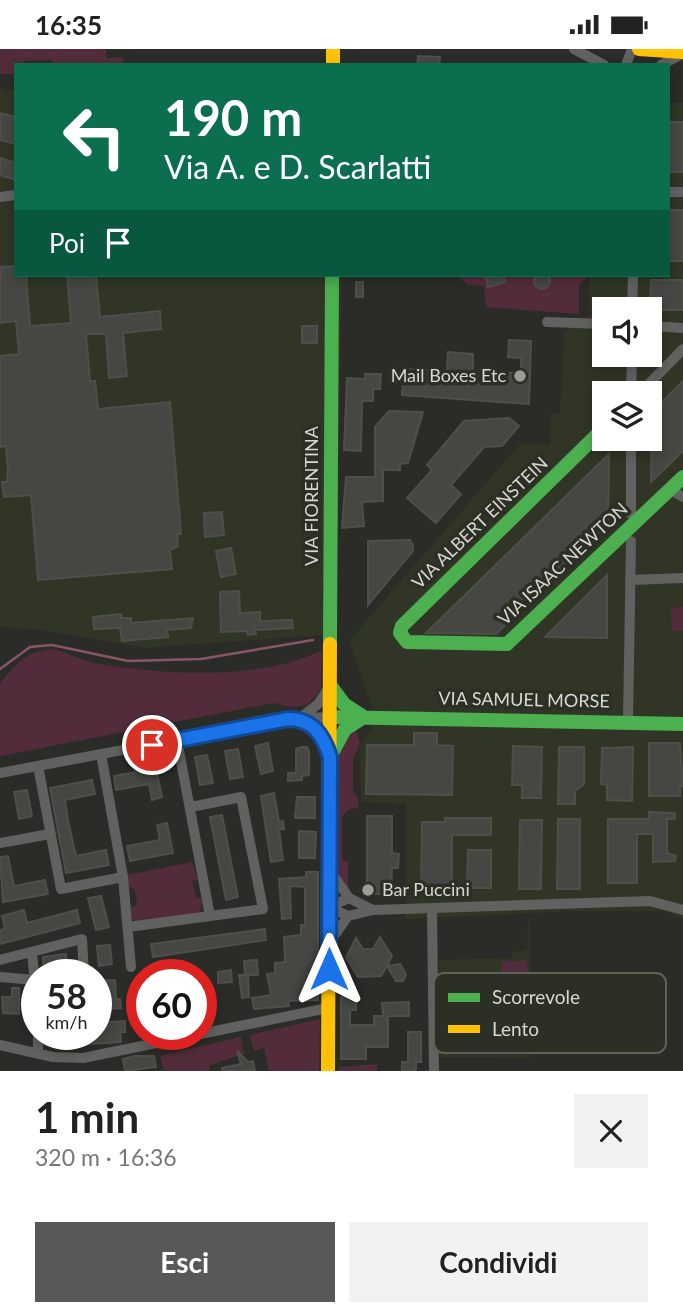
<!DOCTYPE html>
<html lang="it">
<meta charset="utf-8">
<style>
body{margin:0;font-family:Lato,sans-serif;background:#f2f2f2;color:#222;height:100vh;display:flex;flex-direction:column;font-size:26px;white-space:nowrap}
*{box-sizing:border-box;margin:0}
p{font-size:23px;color:#767676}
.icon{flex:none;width:38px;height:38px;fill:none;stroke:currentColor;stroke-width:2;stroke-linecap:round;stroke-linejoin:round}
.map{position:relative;height:1022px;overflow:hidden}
.panel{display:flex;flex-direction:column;background:#fff;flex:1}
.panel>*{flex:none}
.top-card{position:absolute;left:14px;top:14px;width:656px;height:214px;border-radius:0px;box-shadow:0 4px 10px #0003;background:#0b6e4f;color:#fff;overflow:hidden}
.controls{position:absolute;left:592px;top:248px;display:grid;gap:14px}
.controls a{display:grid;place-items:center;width:70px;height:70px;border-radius:0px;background:#fff;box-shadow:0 4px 10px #0003;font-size:35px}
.speed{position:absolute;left:21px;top:910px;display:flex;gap:14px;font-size:35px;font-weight:700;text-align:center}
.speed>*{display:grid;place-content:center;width:91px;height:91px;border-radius:50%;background:#fff;box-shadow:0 4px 10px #0003;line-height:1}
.speed small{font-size:18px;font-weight:400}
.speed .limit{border:10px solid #d22;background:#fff;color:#111}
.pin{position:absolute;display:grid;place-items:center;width:60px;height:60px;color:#fff;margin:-30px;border:4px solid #fff;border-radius:50%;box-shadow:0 2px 7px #0007}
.me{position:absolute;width:77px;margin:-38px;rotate:0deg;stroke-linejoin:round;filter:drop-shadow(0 0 5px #0008)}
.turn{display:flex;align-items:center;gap:24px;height:147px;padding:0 35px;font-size:32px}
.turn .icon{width:91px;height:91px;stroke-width:2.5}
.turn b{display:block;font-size:49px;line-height:60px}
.then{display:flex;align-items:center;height:66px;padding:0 35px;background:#0003;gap:14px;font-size:26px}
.round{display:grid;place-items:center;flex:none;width:74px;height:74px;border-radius:0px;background:#f2f2f2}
.headline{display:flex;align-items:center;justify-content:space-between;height:119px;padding:0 35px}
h1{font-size:42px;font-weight:700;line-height:52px}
.button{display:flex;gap:14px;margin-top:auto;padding:14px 35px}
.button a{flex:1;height:80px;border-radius:0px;background:#585956;color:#fff;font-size:28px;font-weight:700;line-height:80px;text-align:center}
.button a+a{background:#f2f2f2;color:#222}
.status{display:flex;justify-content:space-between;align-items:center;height:49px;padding:0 35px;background:#fff;direction:ltr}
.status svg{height:19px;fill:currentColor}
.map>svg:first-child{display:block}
</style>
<div class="status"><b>16:35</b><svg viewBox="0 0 49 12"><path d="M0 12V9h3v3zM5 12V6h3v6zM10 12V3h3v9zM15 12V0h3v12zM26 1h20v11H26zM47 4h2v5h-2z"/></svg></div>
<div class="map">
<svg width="683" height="1022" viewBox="0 0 683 1022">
<rect width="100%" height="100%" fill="#2b2c27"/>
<path fill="#303525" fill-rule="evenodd" d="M0,39L16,42V226H342L336,585L144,599L42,581L0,578Z
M669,54H683V871L666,862H579L406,870V755L361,753L360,695L372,679L373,660L349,592L520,395L550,396L551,365L560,364L564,283L588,267L589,226H668ZM604,261H649V306H604ZM604,345H649V390H604Z
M530,869L531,1009L440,1008L439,911L512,909L513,903L527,901L528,870Z"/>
<path fill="#532c3b" d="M0,0H106V9L123,8V16H53L52,11L24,12L23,16H16V25H0Z
M457,226H589L579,236V265L486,258L484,237L468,236Z
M683,558V582H672L671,559Z
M54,600C70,605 88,614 105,616C169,626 264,631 322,601L321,641L307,656L291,658L273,654L0,707V634C17,614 27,602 54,600Z
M355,677L360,695L353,710V742L358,748V759L349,760L342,767V811L348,813V842L337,823V704Z
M192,813L198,830L192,832L196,849H202L200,864L138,873L132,870L131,859L137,856L135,841L129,837L127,826Z
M527,911V953H502V913Z
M320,970L319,1022H269L264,999L254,1002L250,986Z
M443,977H459V1005H443Z
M241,988L244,1005L209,1016L210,1022H164L160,1007Z
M377,1015V1022H338L340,1018Z"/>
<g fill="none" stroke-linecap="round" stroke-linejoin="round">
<path stroke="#885569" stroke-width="2.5" d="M0,620L30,598L52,596L128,612L201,610L313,591"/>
</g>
<path fill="#464742" stroke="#4e4f4a" stroke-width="2" d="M418,7L440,8L439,16H417Z
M0,64L16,68V95L0,91Z
M668,73H683V123H668Z
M0,109L16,114V131L0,126Z
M668,161H683V212H668Z
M16,217V226H26L30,277L71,274L67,226H96L100,268L160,262L161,280L123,284L127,327L109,329L106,285H86L90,332H95L98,360L170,353L181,485H177L178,497L170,501L172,520L38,531L31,446L4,448L2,433H7L8,422L6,397L0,398V307L19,305L16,272L0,274V218Z
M534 232a8 8 0 1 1 16 0a8 8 0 1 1-16 0Z
M485,226H503L505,233L488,238Z
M651,231H683V261H650Z
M356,233H363V248H356Z
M302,277H317V294H302Z
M509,291L531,292L529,355L402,346L404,320L447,322L448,303L473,305V323L521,324V309L508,308Z
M365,325H381L380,340H373V352H362L361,402L344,401L347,329L365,330Z
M683,332V402L651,433L652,363Z
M389,362L423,363L408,414L400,415V421H383V452L362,453L364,477L342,479L346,428H375V378Z
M509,369L519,377L502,397L484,398L451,436L461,445L436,474L407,449L432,421L427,416L464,372Z
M609,405L608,476L496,585L426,584Z
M222,463L224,486L205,488L204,464Z
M410,491L413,496V502L368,556V492Z
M231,499L236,525L221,528L216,502Z
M607,526V589L545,588Z
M239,542L240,564L260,563V572L292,571L293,579L255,581L256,585L248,586L247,582L221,583L220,543Z
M121,565V569H131V574L193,569L191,579L167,581L168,588L122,592L120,579L94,580L93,568Z
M414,684H437V696L453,697L452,746L366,745L367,696H414Z
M268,694L273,722L261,725L255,697Z
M649,694H680L683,737H680V747H649Z
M513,697L542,698L541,749H522V736H512Z
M301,698H307L309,703V726L302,727V731L288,732V724H296V700Z
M559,698H584V735L575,742V755H558Z
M633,698L632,752L607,751V736L601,735L602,699Z
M238,700L243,728L230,730L225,702Z
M207,706L213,734L200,736L195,708Z
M156,719L162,748L152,751L149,735L116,741L114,727Z
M92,731L95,745L65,751L68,772L76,807L106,801L109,816L66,824L50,739Z
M27,741L32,767L19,770L14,743Z
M274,744L279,773L283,772L284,780L279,781L283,811L271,813L261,747Z
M297,748H315V769H295Z
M649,763L675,764V770H667V804L676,807L675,812L653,813V785H637V834H608V770H649Z
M222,766L238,848L226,851L210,768Z
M367,767H392V804L399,805L398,819H392L391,846L367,844Z
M445,769H491V786H452V843H421L422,773H445Z
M558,770H580V840H557Z
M520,771H542L541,840H519Z
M167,774L173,804L130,812L127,797L160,791L157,776Z
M299,782L316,783L315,809H299Z
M468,801H491V839H467Z
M8,807L14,837L45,831L48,845L3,853L0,808Z
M306,823H318V951L288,952L289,957L254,960L252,949L271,946L267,925L275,924V914L285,913L284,888L301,886V876H305V838L290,837L291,869L282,870L279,830L306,828Z
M101,847L109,878L96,881L88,849Z
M24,861L27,874L77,861L80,874L0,895V882L5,879L2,867Z
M265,880L266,891L153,908L151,895Z
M380,888L392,907L387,917L381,927L358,928L346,909L356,889L363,900H373Z
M110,896L112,915L99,917L97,897Z
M66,905L67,919L44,921L43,908Z
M257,911L258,926H248L249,948L242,949L239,926H245L244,912Z
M400,915L406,925L403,932H396L387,917Z
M231,921L232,933L218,934V923Z
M115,931L116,950H120L121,959L99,961L97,932Z
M207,937L212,975L201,977V938Z
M12,939H19V965L3,964L2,948H12Z
M341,948L356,949V961H350V976H374V967H383L382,954L409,953V967H388V998H366V1010H341Z
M125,972V983H120L121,993L89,995L88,985H96V974Z
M408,983H421V1013H416V1022H402V1013H408Z
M237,1002L248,1013L253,1012L255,1022H222V1019L241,1015Z
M135,1007H154L156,1018L125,1022L123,1010Z"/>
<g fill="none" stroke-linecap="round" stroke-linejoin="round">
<path stroke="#61625f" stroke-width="10" d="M574,0L604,16
M626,16L632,0
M661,16L682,5
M668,143H683
M0,148L16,146
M632,261L633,226
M547,273L604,275
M649,277L683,279
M631,345L632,306
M639,345L683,300
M670,440L683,448
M631,465V390
M630,531L683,529
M628,672L631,492
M327,698L318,681L299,670L318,655L328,640
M101,705L123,828L131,918
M38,717L61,840L123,828
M0,724L288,670L330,668
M191,758L241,748L263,860L210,867
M0,794L50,785
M331,823L349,849
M373,861L348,867L329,858L349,849L373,861L650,852L683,861
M432,861L434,1022
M128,878L210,867L177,691
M332,890L348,867
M32,904L37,954
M0,911L82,890L84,926
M0,928L35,931
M38,985V1005
M0,996L53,1008L83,1009L328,959"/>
<path stroke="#4caf50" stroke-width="14" d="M330,595L332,226
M507,595L407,593L400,584L402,577L604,379
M330,636L344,655L364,668L345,680L331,706
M330,668L683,675"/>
<path stroke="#ffc107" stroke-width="14" d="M333,0V16
M639,0L683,3
M328,1022L330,595"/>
<path stroke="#4caf50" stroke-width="14" d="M507,595L683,428"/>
</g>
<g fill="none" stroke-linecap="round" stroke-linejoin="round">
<defs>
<path id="route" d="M152,696L288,670C313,670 323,686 330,708L329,920"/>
</defs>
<use href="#route" stroke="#114b97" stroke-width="18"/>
<use href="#route" stroke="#1a73e8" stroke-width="12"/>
</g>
<g fill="#9a9c96" stroke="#2c2f24" stroke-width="2.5">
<circle cx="520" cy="327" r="7"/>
<circle cx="368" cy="841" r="7"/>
</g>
<g text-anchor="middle" stroke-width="7" stroke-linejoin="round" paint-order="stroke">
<g font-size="18" fill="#d6d8d1" stroke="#2c2f24" text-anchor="end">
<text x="506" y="333">Mail Boxes Etc</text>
<text x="382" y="847" text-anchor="start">Bar Puccini</text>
</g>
<g font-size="18" fill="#d6d8d1" stroke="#2c2f24">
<text transform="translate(312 447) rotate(-90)" y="6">VIA FIORENTINA</text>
<text transform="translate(480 474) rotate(-44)" y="6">VIA ALBERT EINSTEIN</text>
<text transform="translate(563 515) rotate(-43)" y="6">VIA ISAAC NEWTON</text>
<text transform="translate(524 651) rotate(1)" y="6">VIA SAMUEL MORSE</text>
</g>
</g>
<rect x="434" y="924" width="232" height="80" rx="10" fill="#2c2f24" stroke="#5f6258" stroke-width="2"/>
<rect x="448" y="944" width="32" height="9" fill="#4caf50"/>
<rect x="448" y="976" width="32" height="8" fill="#ffc107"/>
<g font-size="19" fill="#d6d8d1">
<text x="492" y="955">Scorrevole</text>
<text x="492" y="987">Lento</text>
</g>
</svg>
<div class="controls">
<a><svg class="icon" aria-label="sound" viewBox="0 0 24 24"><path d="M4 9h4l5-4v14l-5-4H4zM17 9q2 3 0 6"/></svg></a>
<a><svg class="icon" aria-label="layers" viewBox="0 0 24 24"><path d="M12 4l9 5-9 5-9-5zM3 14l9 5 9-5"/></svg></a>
</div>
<div class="speed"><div>58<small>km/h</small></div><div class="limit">60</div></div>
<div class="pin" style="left:152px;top:696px;background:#d93025"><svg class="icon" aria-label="arrive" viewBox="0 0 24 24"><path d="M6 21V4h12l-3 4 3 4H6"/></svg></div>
<svg class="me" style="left:329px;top:920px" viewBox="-20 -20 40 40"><path d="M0-17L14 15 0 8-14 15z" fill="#1a73e8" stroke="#fff" stroke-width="4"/></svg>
<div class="top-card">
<div class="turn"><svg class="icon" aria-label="left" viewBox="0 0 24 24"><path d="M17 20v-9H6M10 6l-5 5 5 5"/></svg><div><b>190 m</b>Via A. e D. Scarlatti</div></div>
<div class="then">Poi<svg class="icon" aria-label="arrive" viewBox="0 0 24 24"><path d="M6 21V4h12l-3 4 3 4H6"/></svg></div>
</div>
</div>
<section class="panel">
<div class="headline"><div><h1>1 min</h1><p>320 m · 16:36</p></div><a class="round"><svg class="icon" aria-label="close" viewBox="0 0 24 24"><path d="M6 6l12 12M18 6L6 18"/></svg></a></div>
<div class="button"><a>Esci</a><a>Condividi</a></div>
</section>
